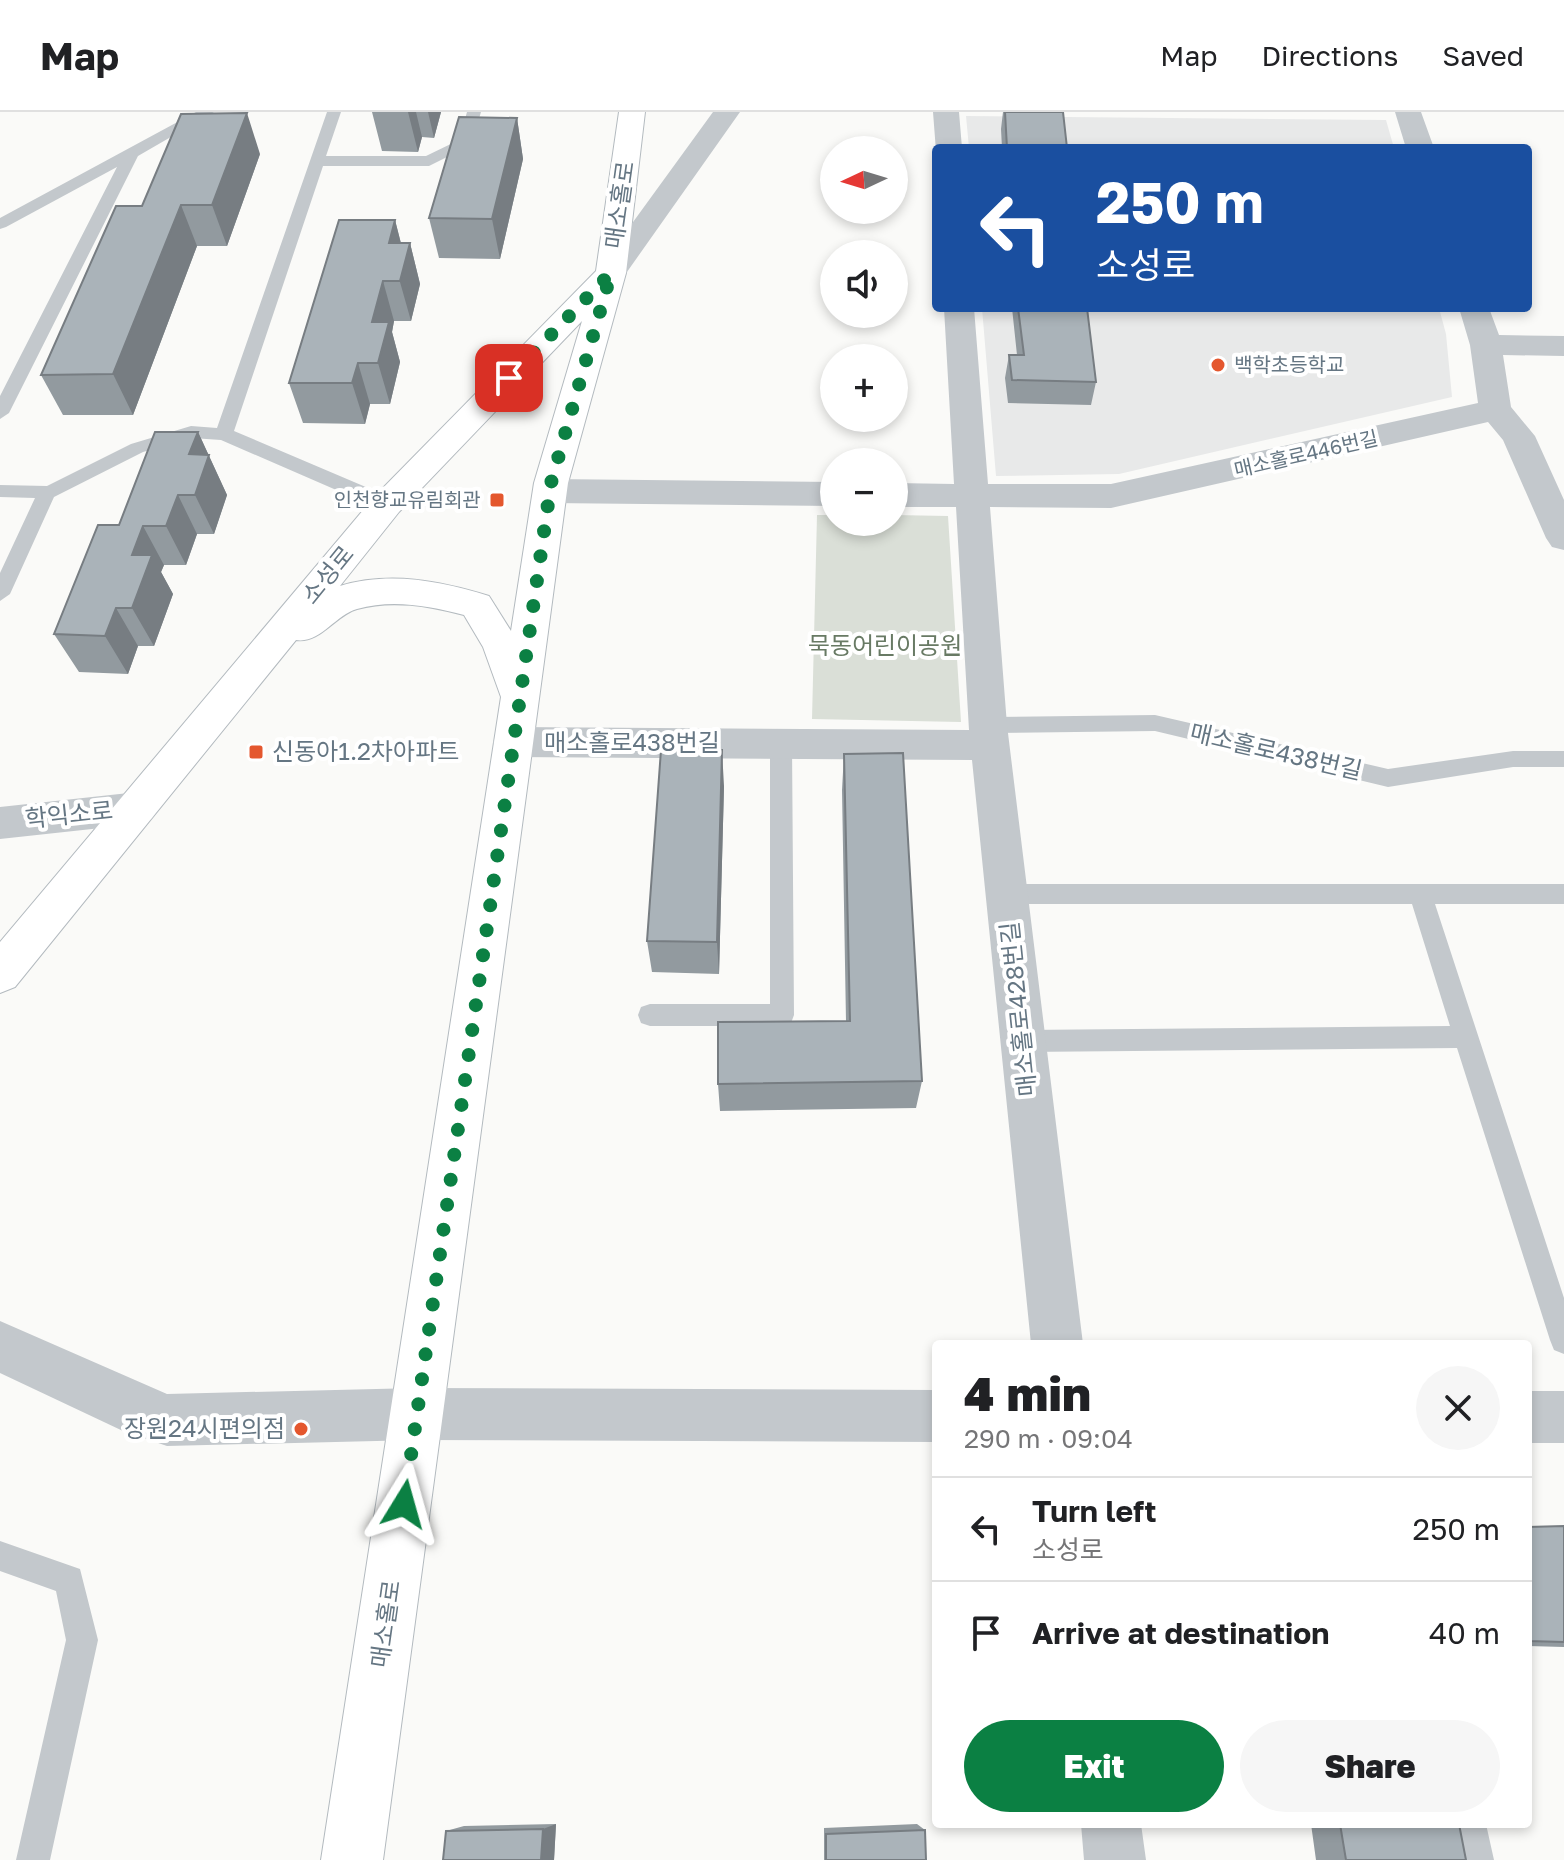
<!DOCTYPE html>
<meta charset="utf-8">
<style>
body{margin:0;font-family:"Golos Text","Noto Sans KR",sans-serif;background:#f6f6f6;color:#202124;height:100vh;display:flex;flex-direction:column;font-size:30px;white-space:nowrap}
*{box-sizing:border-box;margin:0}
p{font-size:26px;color:#757577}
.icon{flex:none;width:44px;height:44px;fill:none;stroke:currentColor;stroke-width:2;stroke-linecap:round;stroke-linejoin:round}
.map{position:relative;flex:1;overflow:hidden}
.details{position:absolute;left:932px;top:1228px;width:600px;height:488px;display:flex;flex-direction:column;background:#fff;border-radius:8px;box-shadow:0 4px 12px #0003}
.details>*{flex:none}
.guide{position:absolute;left:932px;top:32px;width:600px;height:168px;border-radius:8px;box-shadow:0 4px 12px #0003;background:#1a4fa0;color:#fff;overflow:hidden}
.needle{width:52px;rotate:266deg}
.controls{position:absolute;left:820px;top:24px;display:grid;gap:16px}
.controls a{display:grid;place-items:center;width:88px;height:88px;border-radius:50%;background:#fff;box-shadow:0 4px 12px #0003;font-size:40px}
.pin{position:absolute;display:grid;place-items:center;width:68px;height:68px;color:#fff;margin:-34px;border-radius:16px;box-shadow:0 4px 12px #0006}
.me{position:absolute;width:88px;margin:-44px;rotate:8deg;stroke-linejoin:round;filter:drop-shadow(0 0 6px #0008)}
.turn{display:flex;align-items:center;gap:28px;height:168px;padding:0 32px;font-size:36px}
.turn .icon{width:104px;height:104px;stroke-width:2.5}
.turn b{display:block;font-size:56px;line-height:68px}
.round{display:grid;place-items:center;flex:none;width:84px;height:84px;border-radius:42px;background:#f6f6f6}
.headline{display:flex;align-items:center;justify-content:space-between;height:136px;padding:0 32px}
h1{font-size:48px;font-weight:800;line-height:60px}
.button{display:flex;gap:16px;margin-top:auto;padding:16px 32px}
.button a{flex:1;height:92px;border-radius:48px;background:#0b8043;color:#fff;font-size:32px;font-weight:800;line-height:92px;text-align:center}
.button a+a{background:#f6f6f6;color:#202124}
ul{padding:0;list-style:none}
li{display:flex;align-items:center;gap:24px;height:104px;padding:0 32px;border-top:2px solid #e0e0e0}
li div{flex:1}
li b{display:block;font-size:30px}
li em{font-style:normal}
header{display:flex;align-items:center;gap:48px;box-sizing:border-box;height:112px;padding:0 40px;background:#fff;border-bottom:2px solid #e0e0e0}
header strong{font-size:38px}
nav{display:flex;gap:44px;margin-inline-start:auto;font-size:28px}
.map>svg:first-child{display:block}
</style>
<header>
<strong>Map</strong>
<nav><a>Map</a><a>Directions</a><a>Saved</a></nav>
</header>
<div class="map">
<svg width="1564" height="1748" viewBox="0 0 1564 1748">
<rect width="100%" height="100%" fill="#fafaf8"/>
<path fill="#e8e9e9" d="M966,4L1386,8L1394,36H969Z
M982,196H1439L1446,222L1452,285L1119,362L996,364Z"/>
<path fill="#dadfd7" d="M817,403H834V410H894V403L948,404L961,610L812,607Z"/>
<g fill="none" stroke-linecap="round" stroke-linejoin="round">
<defs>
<path id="secondary" d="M619,0H645L626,161L568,371L383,1748H321L501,585L483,535L464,503C428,494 393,487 357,497C335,503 320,532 296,528L15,875L0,881V830L375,384L596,159ZM582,209L534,371L511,519L489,484C440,469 390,459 340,474L399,400Z"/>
</defs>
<use href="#secondary" stroke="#b3babf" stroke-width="2"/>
<path fill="#c3c8cc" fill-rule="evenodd" d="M196,0H214L138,44L9,301L0,307V284L117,55L6,115L0,117V106Z
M327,0H341L326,44H426L459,28L467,0H481L471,33L429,54H323L234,319L394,387L396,392L394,397H380L221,328L192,326L143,340L54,385L10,482L0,489V461L35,386L0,385V373L47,374L131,332L191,314L217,316Z
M1155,603L1388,657L1513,639H1564V655H1513L1388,675L1155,619L988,621L981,619L977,613L981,607L988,605Z
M781,624L789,626L792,632L794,903L791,911L782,914H650L641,911L638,903L641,895L650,892H770V632L773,626Z
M1006,772H1564V792H1435L1564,1186V1242L1554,1238L1550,1228L1457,936L1023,940L1014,937L1011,929L1014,921L1023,918L1450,914L1412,792H1006L998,789L994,782L998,775Z
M0,1429L80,1457L98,1528L50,1748H16L66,1528L56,1479L0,1459Z
M1452,1712H1486L1494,1748H1460Z"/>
<path fill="#c3c8cc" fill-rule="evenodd" d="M933,0H959L962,36H936V39Z
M1395,0H1421L1434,36H1406Z
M944,196H974L988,372H1111L1478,291L1470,233L1459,196H1489L1499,223L1564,224V244L1503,243L1511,295L1535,324L1564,388V438L1552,435L1546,426L1503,328L1488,310L1111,396L990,395L1007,613L1083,1232H1031L972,648L513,645L499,641L493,630L499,619L513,615L969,618L956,395H894V371L954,372Z
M550,367L834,370V394L550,391L538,387L533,379L538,371Z
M0,1209L167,1282L417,1276L936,1278V1330L417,1328L167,1334L123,1319L0,1261Z
M1528,1279H1564V1331H1528Z
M1081,1712H1141L1146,1748H1084Z"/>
<path fill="#c3c8cc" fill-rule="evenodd" d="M713,0H740L622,167L611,170L600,167L596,161Z
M138,680L152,685L158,696L152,707L138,712L0,727V695Z"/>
<use href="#secondary" fill="#fff" fill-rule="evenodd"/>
</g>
<path fill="#929a9f" d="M372,0H441L434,26L422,25L418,40L382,39Z
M1003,0H1063L1067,36H1002L1001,17Z
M517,6L523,47L500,147L439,146L429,106Z
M260,42L227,134H197L133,303H63L41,263L142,94Z
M395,108L401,131H410L420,172L411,209H394L392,220L400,250L390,292H370L365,312L303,311L289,271Z
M1012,196H1087L1096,270L1091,293L1008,291L1005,266L1009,243H1017Z
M198,320L227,383L214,422H197L186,453H164L161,460L173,482L154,534H138L128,562L79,560L54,522L119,413Z
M844,642L922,969L916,996L720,999L718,972L846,909L842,678Z
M724,674L719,862L652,860L647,829Z
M1564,1414V1535L1528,1534V1415Z
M556,1712L554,1748L446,1719L464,1714Z
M917,1712L925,1718L926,1748H824V1716Z
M1311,1712H1459L1466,1748H1316Z"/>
<path fill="#777d82" d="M408,0H416L422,25L418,40Z
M428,0H441L434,26Z
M247,1L260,42L227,134L212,93Z
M517,6L523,47L500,147L492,107Z
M181,93L197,134L133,303L113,262Z
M395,108L405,148L410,131L420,172L411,209L389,131Z
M383,169L394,209L392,220L400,250L390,292L378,251L372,210Z
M358,251L370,292L365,312L352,271Z
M198,320L227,383L214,422L195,383L189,342Z
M178,383L197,422L186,453L166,414Z
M143,414L164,453L161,460L173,482L154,534L132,496V443Z
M116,496L138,534L128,562L105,524Z
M722,638L724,674L719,862L717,830Z
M556,1712L554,1748H541L543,1717Z"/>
<path fill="#aab3b9" stroke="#777d82" stroke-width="2" d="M1005,0H1063L1067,36H1007Z
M247,1L212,93H181L113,262L41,263L116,94H142L181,2Z
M459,5L517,6L492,107L429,106Z
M339,108H395L389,131H410L400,169H383L372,210H389L378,251H358L352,271H289Z
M1018,196H1087L1096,270L1012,268L1009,243H1024Z
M155,320H198L189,342L209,343L195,383H178L166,414H143L132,443H152L132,496H116L105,524L54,522L98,413H119Z
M661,638H722L717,830L647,829Z
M903,641L922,969L718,972V910L850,909L844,642Z
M1564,1414V1530L1528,1529V1415Z
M1340,1712H1459L1466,1748H1346Z
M543,1717L541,1748H443L446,1719Z
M925,1718L926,1748H826V1722Z"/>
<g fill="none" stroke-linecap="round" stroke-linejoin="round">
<path stroke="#0b8043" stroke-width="14" stroke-dasharray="0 25.2" d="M404,1392L551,371L611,161L509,266"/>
</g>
<g fill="#e4572e" stroke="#fff" stroke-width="3">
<circle cx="1218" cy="253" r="8"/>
<rect x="489" y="380" width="16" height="16" rx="4"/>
<rect x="248" y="632" width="16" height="16" rx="4"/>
<circle cx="301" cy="1317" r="8"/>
</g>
<g text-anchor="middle" stroke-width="8" stroke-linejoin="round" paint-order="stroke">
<g font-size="20" fill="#657683" stroke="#fff" text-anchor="start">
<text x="1234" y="260">백학초등학교</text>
<text x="481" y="395" text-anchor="end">인천향교유림회관</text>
</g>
<g font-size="20" fill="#657683" stroke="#fff">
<text transform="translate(1306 342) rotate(-13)" y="7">매소홀로446번길</text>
</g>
<g font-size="24" fill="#657683" stroke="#fff">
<text transform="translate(620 93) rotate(-82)" y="8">매소홀로</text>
<text transform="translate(328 463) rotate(-51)" y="8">소성로</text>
<text x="632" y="639">매소홀로438번길</text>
<text transform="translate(1276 640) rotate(13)" y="8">매소홀로438번길</text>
<text transform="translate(69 703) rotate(-6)" y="8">학익소로</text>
<text transform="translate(1019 897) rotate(-96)" y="8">매소홀로428번길</text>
<text transform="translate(386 1512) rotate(-82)" y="8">매소홀로</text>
</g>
<g font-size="24" fill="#687a64" stroke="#fff">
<text x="885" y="542">묵동어린이공원</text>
</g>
<g font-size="24" fill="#657683" stroke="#fff" text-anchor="start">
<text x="272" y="648">신동아1.2차아파트</text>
<text x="285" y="1325" text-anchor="end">장원24시편의점</text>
</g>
</g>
</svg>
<div class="controls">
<a><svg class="needle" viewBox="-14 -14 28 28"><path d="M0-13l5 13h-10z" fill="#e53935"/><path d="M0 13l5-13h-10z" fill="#757577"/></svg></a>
<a><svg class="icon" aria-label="sound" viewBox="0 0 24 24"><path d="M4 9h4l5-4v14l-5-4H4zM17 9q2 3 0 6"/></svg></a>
<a>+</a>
<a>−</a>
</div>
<div class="pin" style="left:509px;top:266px;background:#d93025"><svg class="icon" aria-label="arrive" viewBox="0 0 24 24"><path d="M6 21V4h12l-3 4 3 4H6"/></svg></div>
<svg class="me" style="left:404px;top:1392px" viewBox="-20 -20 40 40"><path d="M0-17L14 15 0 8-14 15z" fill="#0b8043" stroke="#fff" stroke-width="4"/></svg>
<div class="guide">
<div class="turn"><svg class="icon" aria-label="left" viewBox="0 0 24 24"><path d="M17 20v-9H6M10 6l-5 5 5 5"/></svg><div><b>250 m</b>소성로</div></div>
</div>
<section class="details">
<div class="headline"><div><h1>4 min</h1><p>290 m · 09:04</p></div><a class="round"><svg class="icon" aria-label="close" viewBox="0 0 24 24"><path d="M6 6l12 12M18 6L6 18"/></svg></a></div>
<ul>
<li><svg class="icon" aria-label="left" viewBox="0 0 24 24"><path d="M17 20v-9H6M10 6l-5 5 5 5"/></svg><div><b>Turn left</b><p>소성로</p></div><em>250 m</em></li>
<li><svg class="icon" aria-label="arrive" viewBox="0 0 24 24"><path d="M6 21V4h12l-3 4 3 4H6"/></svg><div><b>Arrive at destination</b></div><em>40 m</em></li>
</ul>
<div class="button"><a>Exit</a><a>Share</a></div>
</section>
</div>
